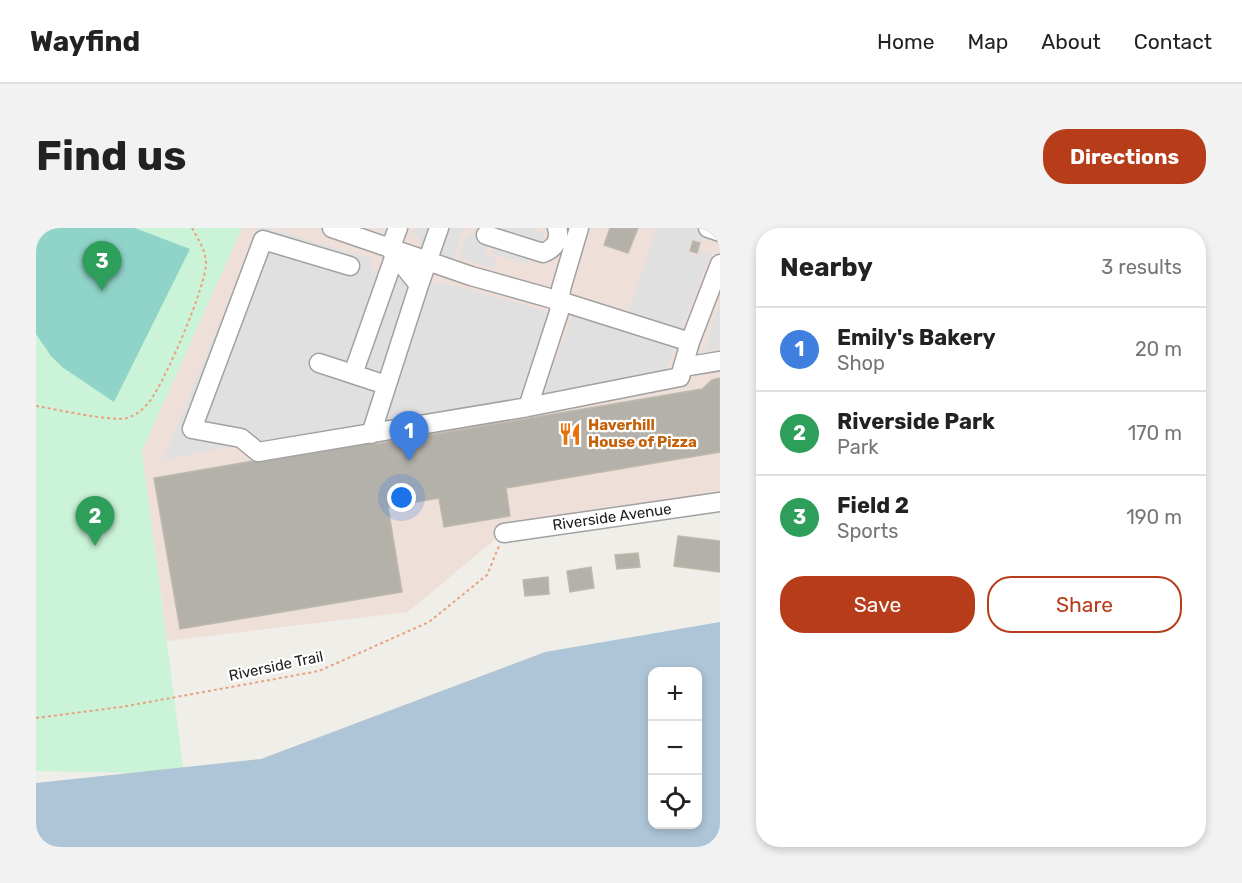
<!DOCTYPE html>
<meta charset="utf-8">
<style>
:root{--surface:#fff;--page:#f2f2f2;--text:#222;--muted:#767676;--line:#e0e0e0;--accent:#b73c19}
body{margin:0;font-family:Rubik,sans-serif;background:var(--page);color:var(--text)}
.controls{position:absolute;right:18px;bottom:18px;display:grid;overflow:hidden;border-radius:12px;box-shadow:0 3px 9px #0003}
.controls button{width:54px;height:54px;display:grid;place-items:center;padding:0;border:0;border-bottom:2px solid var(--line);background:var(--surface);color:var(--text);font:30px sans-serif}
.you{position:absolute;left:366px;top:270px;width:21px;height:21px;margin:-15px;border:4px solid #fff;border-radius:50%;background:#1a73e8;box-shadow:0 0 0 9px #1a73e833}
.badge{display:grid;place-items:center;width:39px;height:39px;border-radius:50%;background:var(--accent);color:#fff;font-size:20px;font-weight:700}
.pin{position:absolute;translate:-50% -50px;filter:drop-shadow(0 2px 3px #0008)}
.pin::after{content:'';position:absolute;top:32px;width:21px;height:18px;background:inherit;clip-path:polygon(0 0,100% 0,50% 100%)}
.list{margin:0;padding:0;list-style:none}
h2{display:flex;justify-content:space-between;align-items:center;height:78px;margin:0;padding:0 24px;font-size:26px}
h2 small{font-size:20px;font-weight:400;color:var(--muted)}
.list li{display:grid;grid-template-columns:39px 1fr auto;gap:18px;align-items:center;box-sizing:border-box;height:84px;padding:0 24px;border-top:2px solid var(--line)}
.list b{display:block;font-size:22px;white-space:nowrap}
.list p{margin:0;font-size:20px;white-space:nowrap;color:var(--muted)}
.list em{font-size:20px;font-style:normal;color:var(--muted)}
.actions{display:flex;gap:12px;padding:18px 24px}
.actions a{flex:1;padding:14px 0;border:2px solid var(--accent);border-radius:24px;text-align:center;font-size:21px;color:var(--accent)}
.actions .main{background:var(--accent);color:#fff}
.icon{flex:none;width:33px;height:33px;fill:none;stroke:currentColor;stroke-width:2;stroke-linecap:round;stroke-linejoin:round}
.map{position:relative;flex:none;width:684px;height:619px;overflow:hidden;border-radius:24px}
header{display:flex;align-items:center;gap:36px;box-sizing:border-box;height:84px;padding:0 30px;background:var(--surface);border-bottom:2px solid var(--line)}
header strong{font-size:28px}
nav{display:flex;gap:33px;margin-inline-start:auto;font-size:21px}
.intro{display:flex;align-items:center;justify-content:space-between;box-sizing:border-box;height:144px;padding:0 36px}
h1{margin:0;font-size:42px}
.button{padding:15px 27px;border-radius:24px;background:var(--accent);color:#fff;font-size:21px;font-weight:700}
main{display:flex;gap:36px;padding:0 36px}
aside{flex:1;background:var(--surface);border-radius:24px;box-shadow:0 3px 9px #0003}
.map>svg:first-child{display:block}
</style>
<header>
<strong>Wayfind</strong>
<nav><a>Home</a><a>Map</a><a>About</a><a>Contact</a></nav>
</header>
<div class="intro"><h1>Find us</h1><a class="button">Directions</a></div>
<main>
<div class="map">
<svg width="684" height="619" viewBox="0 0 684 619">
<rect width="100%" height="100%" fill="#efeee8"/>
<!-- commercial -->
<path fill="#eedfd9" d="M206,0H684V267L482,292L372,384L131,413L106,223Z"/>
<!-- park -->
<path fill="#cbf3d7" d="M0,0H206L106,223L148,546L0,543Z"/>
<!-- pitch -->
<path fill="#90d4c9" d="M0,0H99L154,21L78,174L26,139L15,128L0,106Z"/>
<!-- parking -->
<path fill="#e0e0e0" d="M223,0H231L337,31L334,41L344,44L432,61L515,85L485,174L204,216L127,232Z
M379,0H428L416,35L381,23L385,10L376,6Z
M464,0H494L509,5L506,16L494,26L491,36L456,25Z
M616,0H673L667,15L657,11L652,24L661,29L664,22L675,25L628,146L508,166L536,88L554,74L592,86L620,2Z
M432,5L454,13L449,27L460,31L457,41L423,29Z
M684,76V121L680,120L678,126L668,122Z"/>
<!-- water -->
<path fill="#aec5d7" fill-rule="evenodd" d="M684,394V619H0V555L225,531L509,424ZM616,443H662V596H616Z"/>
<!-- building -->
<path fill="#b4b1ab" stroke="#bfb9ac" stroke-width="1.5" d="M574,0H602L592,25L568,17Z
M657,13L664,15L661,25L654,23Z
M684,150V224L470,260L474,288L408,299L403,270L352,279L366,364L144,401L118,250L340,212V216L666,161L676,152Z
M642,308L684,313V344L638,338Z
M602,325L604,339L581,341L579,327Z
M555,339L558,360L534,364L531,343Z
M512,349L513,366L489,368L487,352Z"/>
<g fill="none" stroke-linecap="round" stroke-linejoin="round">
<!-- minor casing -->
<g stroke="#a1a1a1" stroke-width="21">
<path id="minor" d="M296,0L435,48L524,73L654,114
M672,0L684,4
M450,7L507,25C518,21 525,12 521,0
M354,21L383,57
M354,21L362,0
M314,38L227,12L156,201L205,210L222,224L492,179L644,149L654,114L684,36
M283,135L350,157
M647,139L684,133
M317,146L359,27
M492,179L523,84L525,61L543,0
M335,206L383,57L403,0
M468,305L684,274"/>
</g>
<!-- path -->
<path stroke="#e9a17f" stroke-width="2" stroke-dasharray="3 3" stroke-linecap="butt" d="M0,178C19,181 76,194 91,190C101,187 110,179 116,170C130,150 171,57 170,34C169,21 162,11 156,0
M0,490L85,479L283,443L393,394L451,347L463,318"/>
<!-- minor -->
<use href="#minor" stroke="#fff" stroke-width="18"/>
</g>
<!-- icons -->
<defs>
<g id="restaurant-bare" transform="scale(1.8)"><path d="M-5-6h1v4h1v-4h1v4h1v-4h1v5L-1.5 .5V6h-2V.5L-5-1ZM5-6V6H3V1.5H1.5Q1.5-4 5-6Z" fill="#e8710a" stroke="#fff" stroke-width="2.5" paint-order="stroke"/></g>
</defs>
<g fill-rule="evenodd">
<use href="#restaurant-bare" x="534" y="206"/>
</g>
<g text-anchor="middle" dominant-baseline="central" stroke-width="4.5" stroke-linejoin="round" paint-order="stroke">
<!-- food labels -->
<g font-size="15" font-weight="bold" fill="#c56008" stroke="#fff" text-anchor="start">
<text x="552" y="197">Haverhill<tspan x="552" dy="17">House of Pizza</tspan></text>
</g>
<!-- street labels -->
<g font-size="15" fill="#202020" stroke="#fff">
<text transform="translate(576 289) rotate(-8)">Riverside Avenue</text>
<text transform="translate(240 438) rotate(-12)">Riverside Trail</text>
</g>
</g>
</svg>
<div class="controls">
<button>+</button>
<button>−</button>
<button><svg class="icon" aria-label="locate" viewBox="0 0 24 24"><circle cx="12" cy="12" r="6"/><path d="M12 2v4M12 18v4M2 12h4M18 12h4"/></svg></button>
</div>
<div class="you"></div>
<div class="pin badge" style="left:373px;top:233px;background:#3f7fe0">1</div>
<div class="pin badge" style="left:59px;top:318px;background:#2e9e5b">2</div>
<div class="pin badge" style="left:66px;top:63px;background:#2e9e5b">3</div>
</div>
<aside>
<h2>Nearby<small>3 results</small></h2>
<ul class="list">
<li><span class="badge" style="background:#3f7fe0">1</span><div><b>Emily's Bakery</b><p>Shop</p></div><em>20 m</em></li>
<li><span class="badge" style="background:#2e9e5b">2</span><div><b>Riverside Park</b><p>Park</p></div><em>170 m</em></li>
<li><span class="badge" style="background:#2e9e5b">3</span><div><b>Field 2</b><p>Sports</p></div><em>190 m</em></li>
</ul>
<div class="actions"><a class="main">Save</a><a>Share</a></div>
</aside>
</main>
